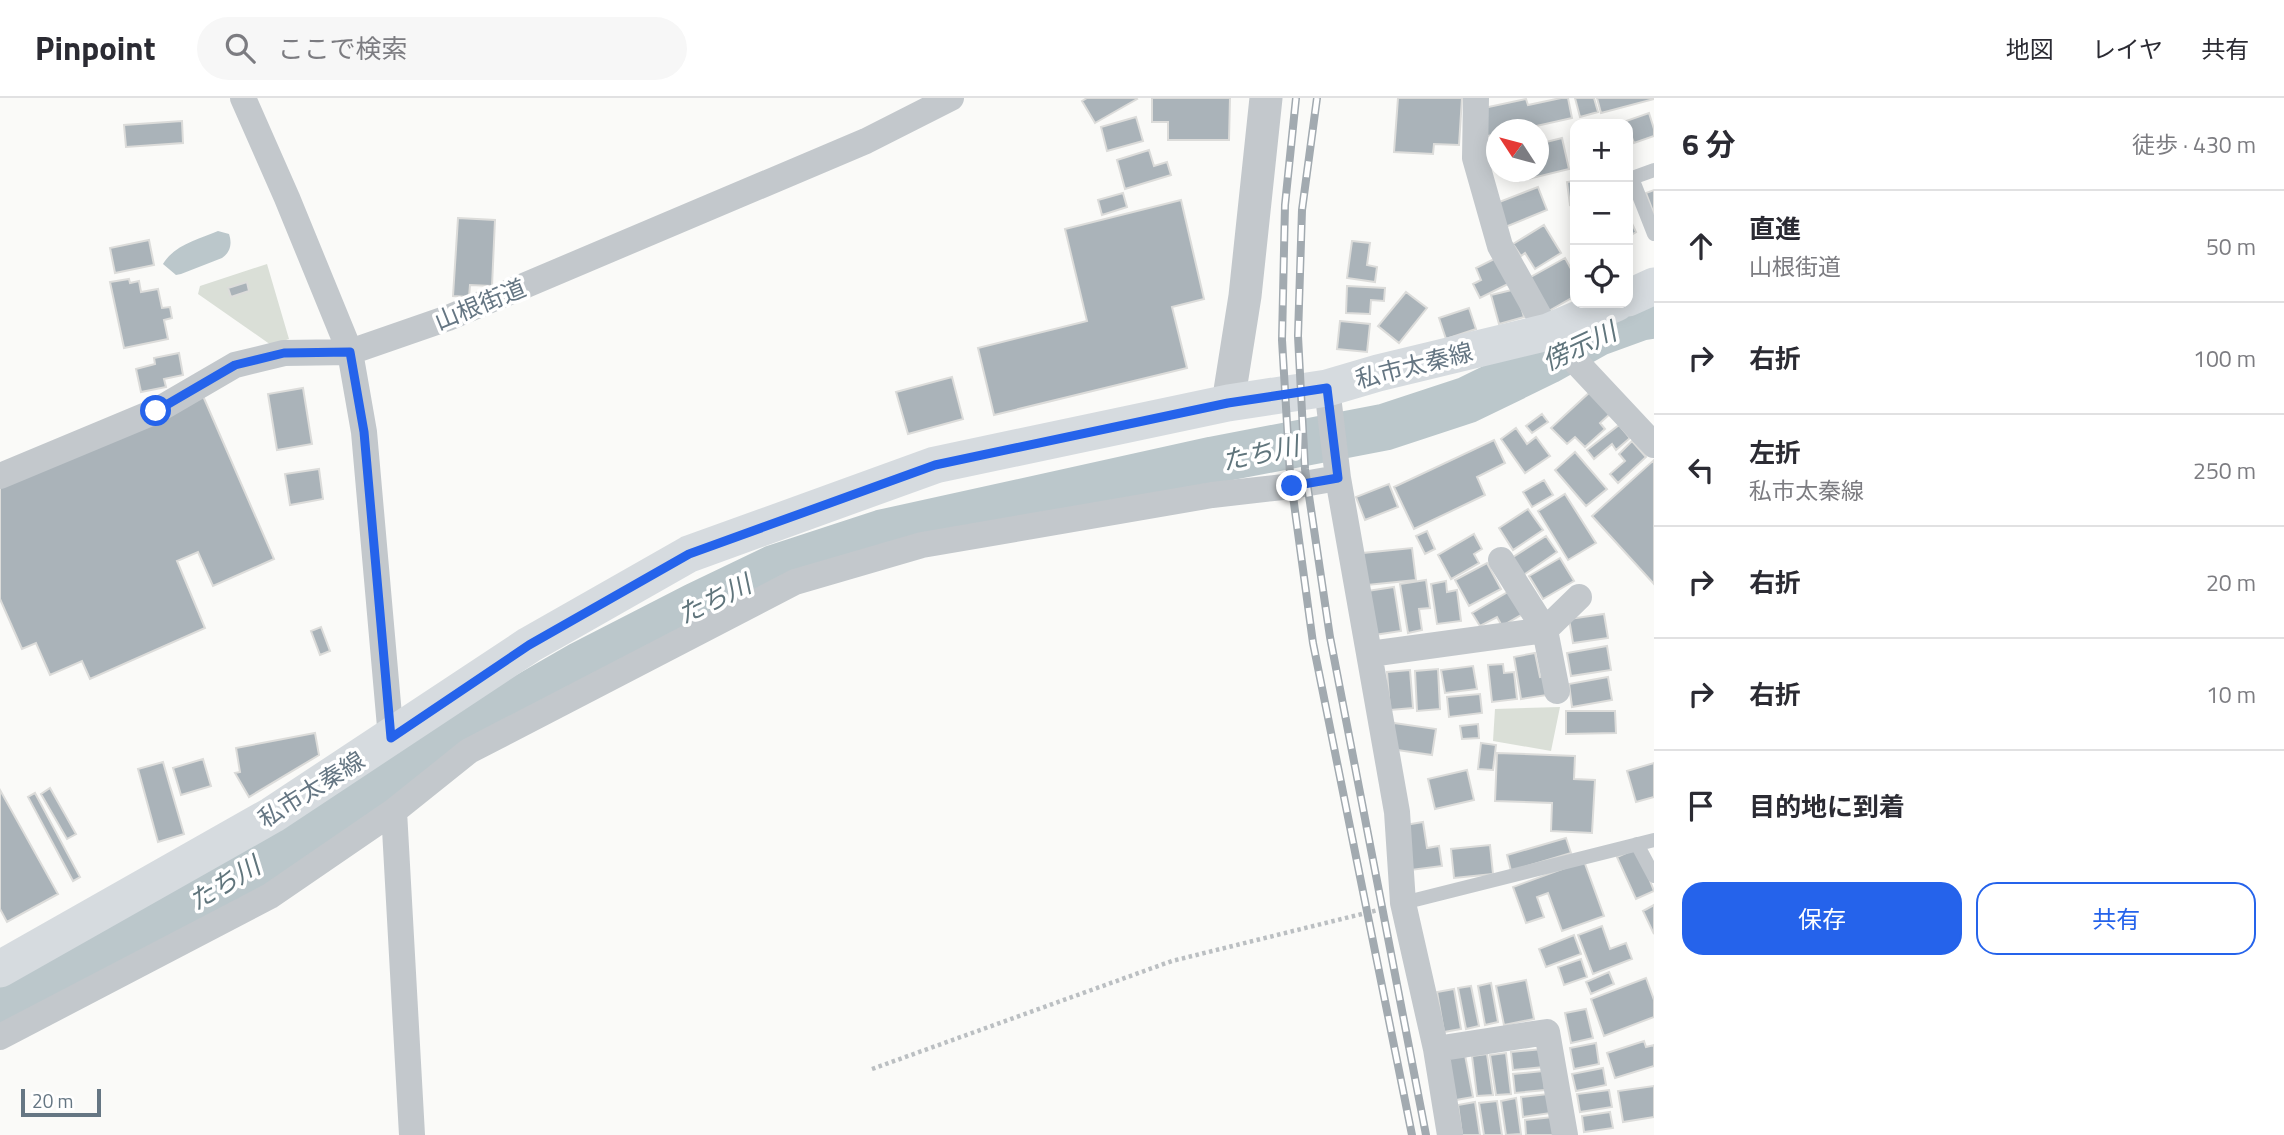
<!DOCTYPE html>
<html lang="ja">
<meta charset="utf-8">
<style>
:root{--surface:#fff;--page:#f7f7f7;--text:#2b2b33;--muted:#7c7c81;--line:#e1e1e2;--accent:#2563eb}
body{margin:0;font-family:"Titillium Web","Noto Sans JP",sans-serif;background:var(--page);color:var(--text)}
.controls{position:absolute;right:21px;top:21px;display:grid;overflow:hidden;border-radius:14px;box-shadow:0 4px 18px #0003}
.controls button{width:63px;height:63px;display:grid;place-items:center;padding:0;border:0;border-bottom:2px solid var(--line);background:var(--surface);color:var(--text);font:35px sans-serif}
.compass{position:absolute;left:1486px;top:21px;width:63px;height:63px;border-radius:50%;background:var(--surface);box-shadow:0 4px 18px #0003;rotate:306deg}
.scale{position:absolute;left:21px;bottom:18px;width:80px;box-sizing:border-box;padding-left:7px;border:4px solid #657683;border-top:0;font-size:19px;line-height:24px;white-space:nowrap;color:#657683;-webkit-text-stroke:5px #fff;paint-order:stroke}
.stop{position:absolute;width:21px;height:21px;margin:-16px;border:5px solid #2563eb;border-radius:50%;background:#fff}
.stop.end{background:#2563eb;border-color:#fff;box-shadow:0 2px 7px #0008}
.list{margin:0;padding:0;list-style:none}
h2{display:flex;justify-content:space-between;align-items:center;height:91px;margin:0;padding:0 28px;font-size:30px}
h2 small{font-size:23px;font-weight:400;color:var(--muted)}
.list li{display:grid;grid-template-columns:46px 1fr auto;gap:21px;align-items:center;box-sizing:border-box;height:112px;padding:0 28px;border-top:2px solid var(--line)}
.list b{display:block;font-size:26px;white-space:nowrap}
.list p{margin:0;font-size:23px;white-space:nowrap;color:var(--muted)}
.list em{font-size:23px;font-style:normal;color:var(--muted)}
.actions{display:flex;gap:14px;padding:21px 28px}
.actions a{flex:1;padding:16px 0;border:2px solid var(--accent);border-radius:21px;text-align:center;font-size:24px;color:var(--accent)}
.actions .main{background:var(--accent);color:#fff}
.icon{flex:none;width:38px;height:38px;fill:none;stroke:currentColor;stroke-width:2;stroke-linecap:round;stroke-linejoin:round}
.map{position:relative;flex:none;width:1654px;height:1037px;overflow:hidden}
header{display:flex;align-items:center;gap:42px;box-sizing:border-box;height:98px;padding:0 35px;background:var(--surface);border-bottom:2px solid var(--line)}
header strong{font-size:33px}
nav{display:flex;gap:38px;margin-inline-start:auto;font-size:24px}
.search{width:490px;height:63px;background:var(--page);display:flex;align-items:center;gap:18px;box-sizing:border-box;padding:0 24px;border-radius:38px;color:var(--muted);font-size:26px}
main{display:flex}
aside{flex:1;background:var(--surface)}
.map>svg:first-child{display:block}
</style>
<header>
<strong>Pinpoint</strong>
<div class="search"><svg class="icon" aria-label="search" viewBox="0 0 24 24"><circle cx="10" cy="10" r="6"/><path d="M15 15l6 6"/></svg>ここで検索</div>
<nav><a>地図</a><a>レイヤ</a><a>共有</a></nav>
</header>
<main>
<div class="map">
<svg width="1654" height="1037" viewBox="0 0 1654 1037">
<rect width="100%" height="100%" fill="#fafaf8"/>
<!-- green -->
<path fill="#dadfd7" d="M267,166L289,241L271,247L198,196L200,188Z
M1560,609L1551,653L1493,643L1495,611Z"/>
<!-- water -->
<path fill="#bbc7cb" d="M218,133L229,136C232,145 231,154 222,160L181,176L176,177L163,166C174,147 199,141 218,133Z"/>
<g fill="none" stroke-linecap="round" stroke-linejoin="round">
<!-- river -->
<path stroke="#bbc7cb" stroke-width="47" d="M0,910L44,889L192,805L344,713L419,660L581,567L696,508L775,470L882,435L1213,362L1385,329L1467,302L1547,263L1597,235L1641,219L1654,217"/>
</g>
<!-- building -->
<path fill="#aab3b9" stroke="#dcdcda" stroke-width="2" d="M1087,0H1136L1137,1L1095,25L1082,3Z
M1152,0H1230L1229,42H1168V24H1152Z
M1398,0H1462L1459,47L1434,46L1433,56L1394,54Z
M1561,0H1568L1572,20L1518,32H1496V36L1484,39L1479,11L1526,1L1528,7Z
M1575,0H1594L1598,14L1580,19Z
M1597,0H1654V1L1601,15Z
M1649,15L1654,31V38L1634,45L1626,23Z
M1136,19L1143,43L1107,53L1101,29Z
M182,23L183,45L126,49L124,27Z
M1562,40L1569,71L1520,83L1518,74H1538V46Z
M1496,43V61L1492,62L1488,45Z
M1149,52L1154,68L1167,64L1171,77L1125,91L1117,62Z
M1575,83V106L1570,107L1567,84Z
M1538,89L1547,112L1503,130L1494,106Z
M1654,92V116L1646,95Z
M1123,95L1127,109L1102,117L1098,102Z
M1181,102L1204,201L1172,209L1187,270L994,317L978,250L1087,223L1065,131Z
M1628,117L1636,134L1628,139Z
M458,120L495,122L492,188L470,187L469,199L453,198Z
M1544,127L1561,155L1535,171L1525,155L1521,158L1513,146Z
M149,142L154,167L115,175L110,150Z
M1352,143L1370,145L1367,167L1377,169L1375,184L1347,180Z
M1498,159L1510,185L1480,200L1473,186L1481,182L1476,170Z
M1565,160L1575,178V198L1547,214L1529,180Z
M129,181L130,185L139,183L141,194L158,191L162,210L170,209L172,220L164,222L168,241L124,250L110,184Z
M247,184L249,193L231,199L228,190Z
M1347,188L1385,190L1384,203L1371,202L1370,216L1346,215Z
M1516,191L1524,219L1499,226L1491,197Z
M1406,194L1427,210L1399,245L1378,228Z
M1469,210L1476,231L1446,241L1439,220Z
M1340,223L1370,226L1367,254L1337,251Z
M179,255L183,277L164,281L166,289L141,294L136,271L155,266L154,260Z
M952,279L963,321L908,336L896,294Z
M303,290L312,346L277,352L268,296Z
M1591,293L1611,315L1600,325L1605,331L1585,349L1575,339L1567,346L1551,330Z
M203,298L274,461L213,488L198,454L177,463L205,530L90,581L82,563L50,577L36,545L22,551L0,501V387Z
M1542,316L1548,324L1532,335L1526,328Z
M1619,327L1630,340L1616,352L1612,346L1594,361L1587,352Z
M1516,330L1527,346L1536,339L1550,358L1525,375L1501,341Z
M1494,342L1505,365L1477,379L1485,397L1414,431L1394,389Z
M1632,343L1646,359L1618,385L1610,376L1625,363L1619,356Z
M1575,354L1607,391L1586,408L1555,372Z
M1654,362V486L1592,418Z
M319,371L323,401L290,407L285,376Z
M1544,382L1553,397L1532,409L1523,394Z
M1389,386L1398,409L1365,422L1356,399Z
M1565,396L1596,445L1568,462L1538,413Z
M1528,411L1543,432L1513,452L1499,430Z
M1427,433L1435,451L1425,456L1416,438Z
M1474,436L1482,451L1474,456L1479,465L1451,481L1438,457Z
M1546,438L1557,454L1522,478L1510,461Z
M1412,450L1416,482L1367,487L1363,455Z
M1560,460L1574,483L1543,501L1529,478Z
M1487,465L1501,491L1469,508L1455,482Z
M1426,482L1430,510L1419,511L1422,532L1408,535L1400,486Z
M1446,483L1447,494L1457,492L1461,523L1437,526L1431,486Z
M1394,489L1401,533L1374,537L1367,493Z
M1513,491L1526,514L1502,528L1497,519L1480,528L1472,515Z
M1604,516L1608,540L1573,545L1569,521Z
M321,529L330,553L320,557L311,533Z
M1607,548L1611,572L1571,578L1567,555Z
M1535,555L1540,579L1544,578L1547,597L1521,601L1514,559Z
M1503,566L1504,575L1514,574L1517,601L1492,604L1488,567Z
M1473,568L1477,591L1445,595L1441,572Z
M1438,571L1440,611L1417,613L1415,573Z
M1410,572L1413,610L1390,612L1387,574Z
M1608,579L1612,602L1572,609L1569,586Z
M1480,596L1482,615L1449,619L1447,599Z
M1566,613H1615L1616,635L1566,636Z
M1394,625L1436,631L1432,657L1390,651Z
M1478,626L1479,640L1462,641L1460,628Z
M315,635L319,657L249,699L235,675L240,674L236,650Z
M1481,645L1496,647L1493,672L1478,671Z
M1497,655L1575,658L1574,681L1595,682L1592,735L1551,733L1552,705L1495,703Z
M203,661L211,688L181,697L173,670Z
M163,664L184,736L158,744L138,671Z
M1654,665V699L1636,704L1627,673Z
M1467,672L1474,702L1435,711L1428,681Z
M50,690L76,736L67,741L41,696Z
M0,692L58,796L7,824L0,811Z
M35,695L80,779L73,783L28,699Z
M1423,724L1427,750L1439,748L1442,768L1411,772L1405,727Z
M1566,740L1571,755L1511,773L1507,757Z
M1490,747L1493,776L1454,780L1451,751Z
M1637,750L1654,793L1636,801L1617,759Z
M1584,763L1604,818L1562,833L1548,795L1537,799L1544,819L1526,825L1513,789Z
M1654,807V836L1643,813Z
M1602,828L1610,851L1626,845L1632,861L1593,876L1578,837Z
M1574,837L1581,856L1546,869L1539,851Z
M1581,861L1587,879L1564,887L1558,869Z
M1609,874L1614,886L1591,896L1586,884Z
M1646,880L1654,902V919L1604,938L1591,901Z
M1526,882L1534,921L1504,927L1496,888Z
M1491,885L1498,924L1485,927L1478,888Z
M1471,888L1479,928L1466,931L1458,890Z
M1454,891L1461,931L1444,934L1437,894Z
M1586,911L1593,940L1571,945L1565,915Z
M1644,943L1646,949L1654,947V968L1615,980L1607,955Z
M1596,945L1599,966L1574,971L1570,950Z
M1543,951L1544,969L1513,972L1511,954Z
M1506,955L1511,996L1496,997L1490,957Z
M1487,956L1493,997L1477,998L1472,958Z
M1465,957L1473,999L1456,1002L1448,960Z
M1603,970L1606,987L1576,993L1572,976Z
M1543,973L1545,992L1515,995L1513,976Z
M1654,988V1019L1623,1024L1618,993Z
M1609,992L1612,1009L1580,1014L1577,996Z
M1548,996L1551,1015L1523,1019L1521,999Z
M1516,1000L1521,1036L1506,1037L1501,1003Z
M1497,1003L1502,1037H1484L1479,1005Z
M1475,1004L1480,1037H1462L1458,1007Z
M1610,1014L1613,1030L1584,1034L1582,1018Z
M1553,1019L1555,1037H1526L1525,1022Z"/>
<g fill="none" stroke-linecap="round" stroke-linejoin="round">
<!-- path -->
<path stroke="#bbbfc2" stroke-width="4.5" stroke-dasharray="3.5 3.5" stroke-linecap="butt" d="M872,971L1172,863L1378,812"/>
<!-- service -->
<path stroke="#c3c8cc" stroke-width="14" d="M1654,72L1632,80L1654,136
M1637,746L1654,778
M1403,805L1654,742"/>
<!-- minor -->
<path stroke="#c3c8cc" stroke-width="26" d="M243,0L287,100L350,254L364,334L391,640
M1476,0L1475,60L1500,148L1548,234L1654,347
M1327,290L1338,380L1397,714L1403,805L1436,951L1450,1037
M0,378L156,313L235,267L284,255L350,254L448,220L866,43L951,0
M1501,462L1545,532L1557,593
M1370,556L1545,532L1579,499
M394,713L412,1037
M0,939L270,798L394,713L469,653L795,484L922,447L1212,397L1292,388L1338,380
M1436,951L1547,934L1565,1037"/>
<!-- tertiary -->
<path stroke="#c3c8cc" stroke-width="33" d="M1228,305L1245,198L1266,0"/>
<!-- secondary -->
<path stroke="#d6dbdf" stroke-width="37" d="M1628,200L1654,188
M0,871L272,717L529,547L689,456L935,367L1228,305L1327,290L1378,275L1548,234L1616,205"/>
<!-- rail casing -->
<g stroke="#a2aab0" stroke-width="8">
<path id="rail" d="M1296,0L1285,107L1282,242L1290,376L1313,545L1412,1037
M1317,0L1302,112L1298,238L1305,371L1330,539L1426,1037"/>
</g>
<!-- rail -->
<use href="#rail" stroke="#fff" stroke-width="5" stroke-dasharray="16" stroke-linecap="butt"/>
</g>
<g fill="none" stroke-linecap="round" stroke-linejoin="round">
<!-- route -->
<path stroke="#2563eb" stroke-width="9" d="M156,313L235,267L284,255L350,254L364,334L391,640L529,547L689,456L935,367L1228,305L1327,290L1338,380L1292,388"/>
</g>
<g text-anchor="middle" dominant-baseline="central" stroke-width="7" stroke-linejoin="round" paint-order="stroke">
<!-- street labels -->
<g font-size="24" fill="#657683" stroke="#fff">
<text transform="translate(480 206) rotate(-22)">山根街道</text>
<text transform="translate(1414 267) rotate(-14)">私市太秦線</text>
<text transform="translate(311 691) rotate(-32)">私市太秦線</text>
</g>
<!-- water labels -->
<g font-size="26" font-style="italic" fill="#60757c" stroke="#fff">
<text transform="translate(1579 248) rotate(-25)">傍示川</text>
<text transform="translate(1260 355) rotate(-12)">たち川</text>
<text transform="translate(714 501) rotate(-26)">たち川</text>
<text transform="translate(224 785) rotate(-31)">たち川</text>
</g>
</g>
</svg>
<div class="controls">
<button>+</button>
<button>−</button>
<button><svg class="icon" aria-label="locate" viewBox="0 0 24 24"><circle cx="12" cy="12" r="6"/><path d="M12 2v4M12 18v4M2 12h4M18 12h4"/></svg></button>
</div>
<svg class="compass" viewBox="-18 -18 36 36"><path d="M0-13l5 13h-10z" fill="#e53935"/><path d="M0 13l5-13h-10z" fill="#7c7c81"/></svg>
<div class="scale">20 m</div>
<div class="stop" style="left:156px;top:313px"></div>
<div class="stop end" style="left:1292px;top:388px"></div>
</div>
<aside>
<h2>6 分<small>徒歩 · 430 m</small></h2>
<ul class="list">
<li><svg class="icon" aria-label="ahead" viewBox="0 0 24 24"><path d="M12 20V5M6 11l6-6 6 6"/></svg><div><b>直進</b><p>山根街道</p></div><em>50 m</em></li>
<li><svg class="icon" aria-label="right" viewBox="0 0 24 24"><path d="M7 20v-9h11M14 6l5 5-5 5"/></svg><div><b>右折</b></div><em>100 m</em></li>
<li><svg class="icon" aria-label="left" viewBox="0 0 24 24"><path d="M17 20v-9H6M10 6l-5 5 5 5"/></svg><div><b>左折</b><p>私市太秦線</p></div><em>250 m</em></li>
<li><svg class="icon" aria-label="right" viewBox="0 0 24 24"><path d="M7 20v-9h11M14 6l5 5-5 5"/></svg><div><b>右折</b></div><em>20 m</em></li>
<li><svg class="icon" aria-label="right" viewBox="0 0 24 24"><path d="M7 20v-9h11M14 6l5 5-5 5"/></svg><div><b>右折</b></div><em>10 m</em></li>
<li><svg class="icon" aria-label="arrive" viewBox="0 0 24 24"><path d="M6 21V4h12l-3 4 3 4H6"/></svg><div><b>目的地に到着</b></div></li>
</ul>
<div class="actions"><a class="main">保存</a><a>共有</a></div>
</aside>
</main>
